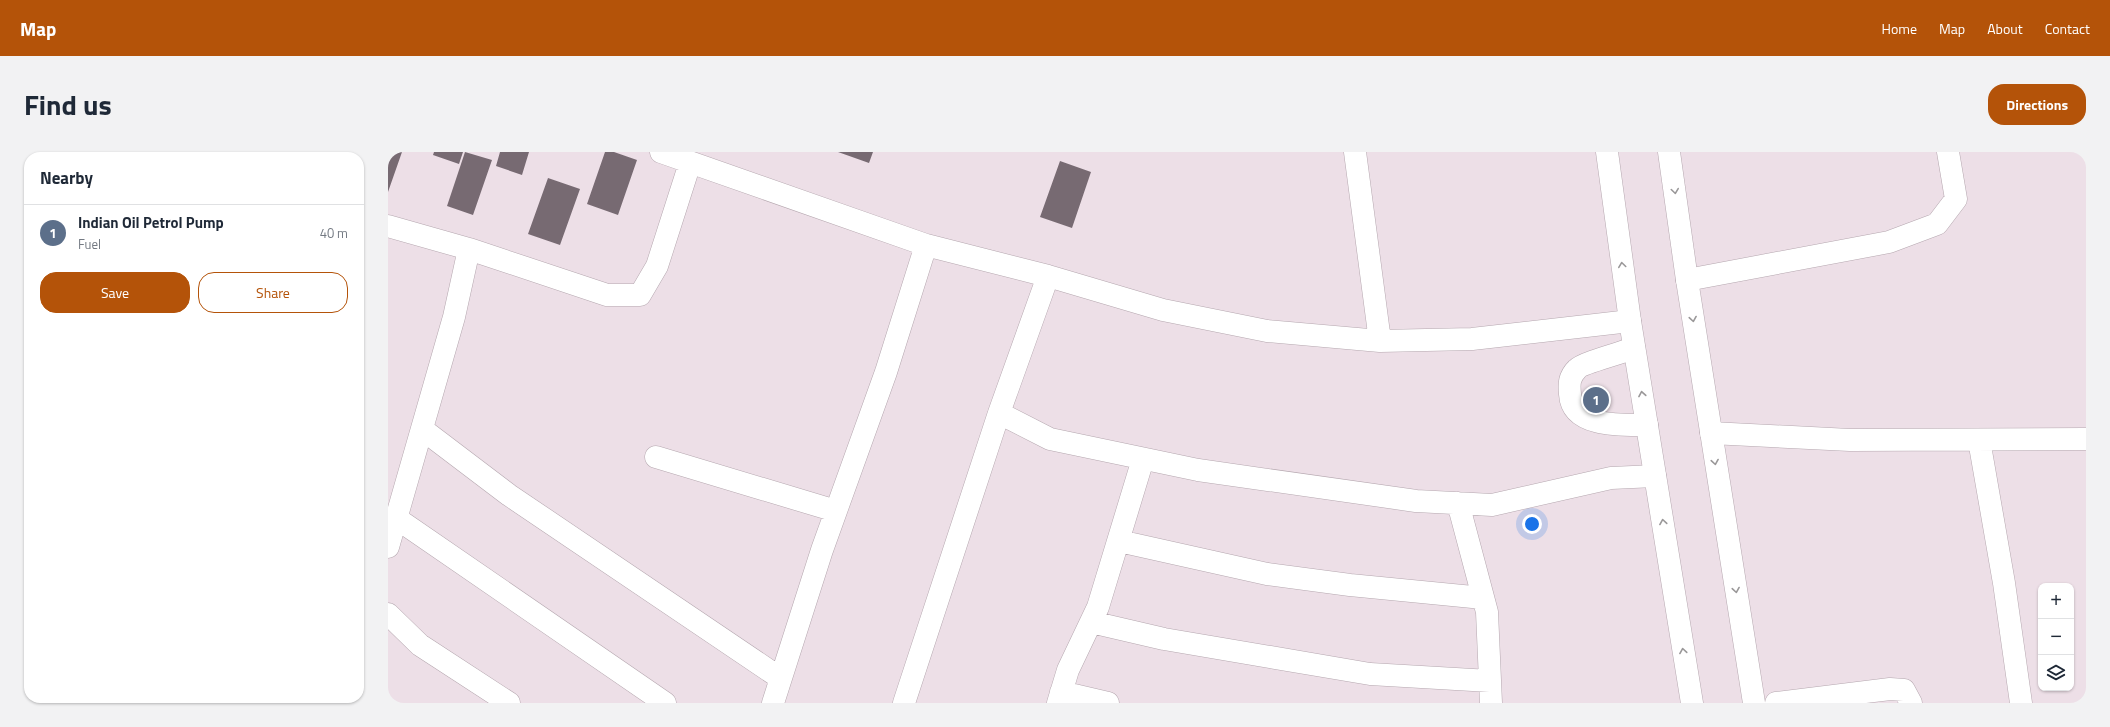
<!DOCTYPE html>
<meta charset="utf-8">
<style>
:root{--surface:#fff;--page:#f2f2f3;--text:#1f2937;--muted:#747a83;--line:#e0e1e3;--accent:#b45309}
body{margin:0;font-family:"Titillium Web",sans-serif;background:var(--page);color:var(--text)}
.controls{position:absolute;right:12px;bottom:12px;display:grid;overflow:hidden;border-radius:8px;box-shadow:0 1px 3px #0004}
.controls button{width:36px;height:36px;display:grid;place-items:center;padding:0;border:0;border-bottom:1px solid var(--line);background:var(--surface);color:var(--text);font:20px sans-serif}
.you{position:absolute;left:1144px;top:372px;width:14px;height:14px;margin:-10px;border:3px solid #fff;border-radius:50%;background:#1a73e8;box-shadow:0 0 0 6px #1a73e833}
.badge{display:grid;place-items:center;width:26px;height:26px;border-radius:50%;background:var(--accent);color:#fff;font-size:13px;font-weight:700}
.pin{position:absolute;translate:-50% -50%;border:2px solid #fff;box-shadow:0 1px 4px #0006}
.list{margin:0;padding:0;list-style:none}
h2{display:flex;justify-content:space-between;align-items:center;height:52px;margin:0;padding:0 16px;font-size:17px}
h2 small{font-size:13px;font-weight:400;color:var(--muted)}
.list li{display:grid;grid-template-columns:26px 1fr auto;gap:12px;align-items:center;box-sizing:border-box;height:56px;padding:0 16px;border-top:1px solid var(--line)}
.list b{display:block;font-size:15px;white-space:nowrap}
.list p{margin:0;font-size:13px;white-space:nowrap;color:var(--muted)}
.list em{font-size:13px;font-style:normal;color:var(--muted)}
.actions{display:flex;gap:8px;padding:12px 16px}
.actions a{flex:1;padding:9px 0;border:1px solid var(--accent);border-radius:16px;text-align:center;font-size:14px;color:var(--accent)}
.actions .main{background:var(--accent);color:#fff}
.icon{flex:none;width:22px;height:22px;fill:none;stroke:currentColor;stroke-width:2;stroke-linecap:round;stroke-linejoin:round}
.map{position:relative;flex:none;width:1698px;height:551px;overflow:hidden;border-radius:16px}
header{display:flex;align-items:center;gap:24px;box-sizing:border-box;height:56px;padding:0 20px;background:var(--accent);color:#fff}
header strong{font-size:19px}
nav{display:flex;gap:22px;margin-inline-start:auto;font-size:14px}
.intro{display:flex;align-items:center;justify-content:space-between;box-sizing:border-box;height:96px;padding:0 24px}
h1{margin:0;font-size:28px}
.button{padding:10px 18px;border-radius:16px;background:var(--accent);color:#fff;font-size:14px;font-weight:700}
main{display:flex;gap:24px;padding:0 24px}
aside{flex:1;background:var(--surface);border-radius:16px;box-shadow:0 1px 3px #0004}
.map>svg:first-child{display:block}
</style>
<header>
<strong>Map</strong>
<nav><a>Home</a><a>Map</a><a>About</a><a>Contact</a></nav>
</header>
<div class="intro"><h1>Find us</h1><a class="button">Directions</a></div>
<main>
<aside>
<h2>Nearby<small></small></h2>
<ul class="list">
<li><span class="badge" style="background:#5c6f8a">1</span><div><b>Indian Oil Petrol Pump</b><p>Fuel</p></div><em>40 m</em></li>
</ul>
<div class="actions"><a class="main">Save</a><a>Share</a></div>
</aside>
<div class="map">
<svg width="1698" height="551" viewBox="0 0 1698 551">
<rect width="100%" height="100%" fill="#eddfe7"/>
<!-- building -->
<path fill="#776a72" d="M0,0H14L0,40Z
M46,0H75L71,12L45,3Z
M77,0L104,8L85,63L59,54Z
M112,0H141L134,23L108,14Z
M217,0H226L249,8L230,63L199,52Z
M450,0H485L481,11Z
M672,9L703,20L684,76L652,65Z
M160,26L192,37L172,93L140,82Z"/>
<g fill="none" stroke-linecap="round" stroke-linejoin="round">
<!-- minor casing -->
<g stroke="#b5a7af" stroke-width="23">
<path id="minor" d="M273,0L538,93L660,124L775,158L879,179L992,189L1084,187L1242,169
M967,0L992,189
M0,74L81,97L219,143H252L269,114L302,11
M1299,128L1501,90L1549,72L1568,47L1560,0
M1246,196C1236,200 1194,211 1189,217C1181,225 1181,232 1182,242C1184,276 1235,273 1259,273
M611,261L662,287L810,318L1028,349L1104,353L1223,326L1267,324
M34,277L121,343L392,526
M1323,281L1462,288L1698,287
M1591,288L1616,431L1633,551
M268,305L448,359
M1070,351L1099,460L1103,551
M8,366L277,551
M731,389L879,422L962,433L1095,446
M0,395L66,165L81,97
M0,462L32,493L121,551
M703,470L776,487L982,522L1102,529
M673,540L720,551
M385,551L434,398L498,220L538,93
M516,551L611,261L660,124
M670,551L680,518L710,455L755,307
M1388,551L1502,537L1516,538L1523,551"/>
</g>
<!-- major casing -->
<g stroke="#b5a7af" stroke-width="23">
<path id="major" d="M1219,0L1242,169L1304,551
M1281,0L1299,128L1366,551"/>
</g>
<!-- minor -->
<use href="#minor" stroke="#fff" stroke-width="22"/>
<!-- major -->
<use href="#major" stroke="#fff" stroke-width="22"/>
</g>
<!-- one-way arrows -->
<defs><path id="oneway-chevron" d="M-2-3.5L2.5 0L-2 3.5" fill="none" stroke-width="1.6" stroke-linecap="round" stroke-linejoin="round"/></defs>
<g stroke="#9a9899">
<use href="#oneway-chevron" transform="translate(1287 39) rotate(82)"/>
<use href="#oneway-chevron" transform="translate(1234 113) rotate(-98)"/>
<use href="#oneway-chevron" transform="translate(1305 167) rotate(81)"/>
<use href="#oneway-chevron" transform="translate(1254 242) rotate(-100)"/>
<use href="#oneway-chevron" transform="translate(1327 310) rotate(81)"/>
<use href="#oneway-chevron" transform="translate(1275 370) rotate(-99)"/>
<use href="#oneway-chevron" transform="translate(1348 438) rotate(81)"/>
<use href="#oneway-chevron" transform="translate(1295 499) rotate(-99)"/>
</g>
</svg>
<div class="controls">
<button>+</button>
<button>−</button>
<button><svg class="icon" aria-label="layers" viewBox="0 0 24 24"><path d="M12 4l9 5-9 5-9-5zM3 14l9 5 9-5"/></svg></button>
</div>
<div class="you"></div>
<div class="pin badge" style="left:1208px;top:248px;background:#5c6f8a">1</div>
</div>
</main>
